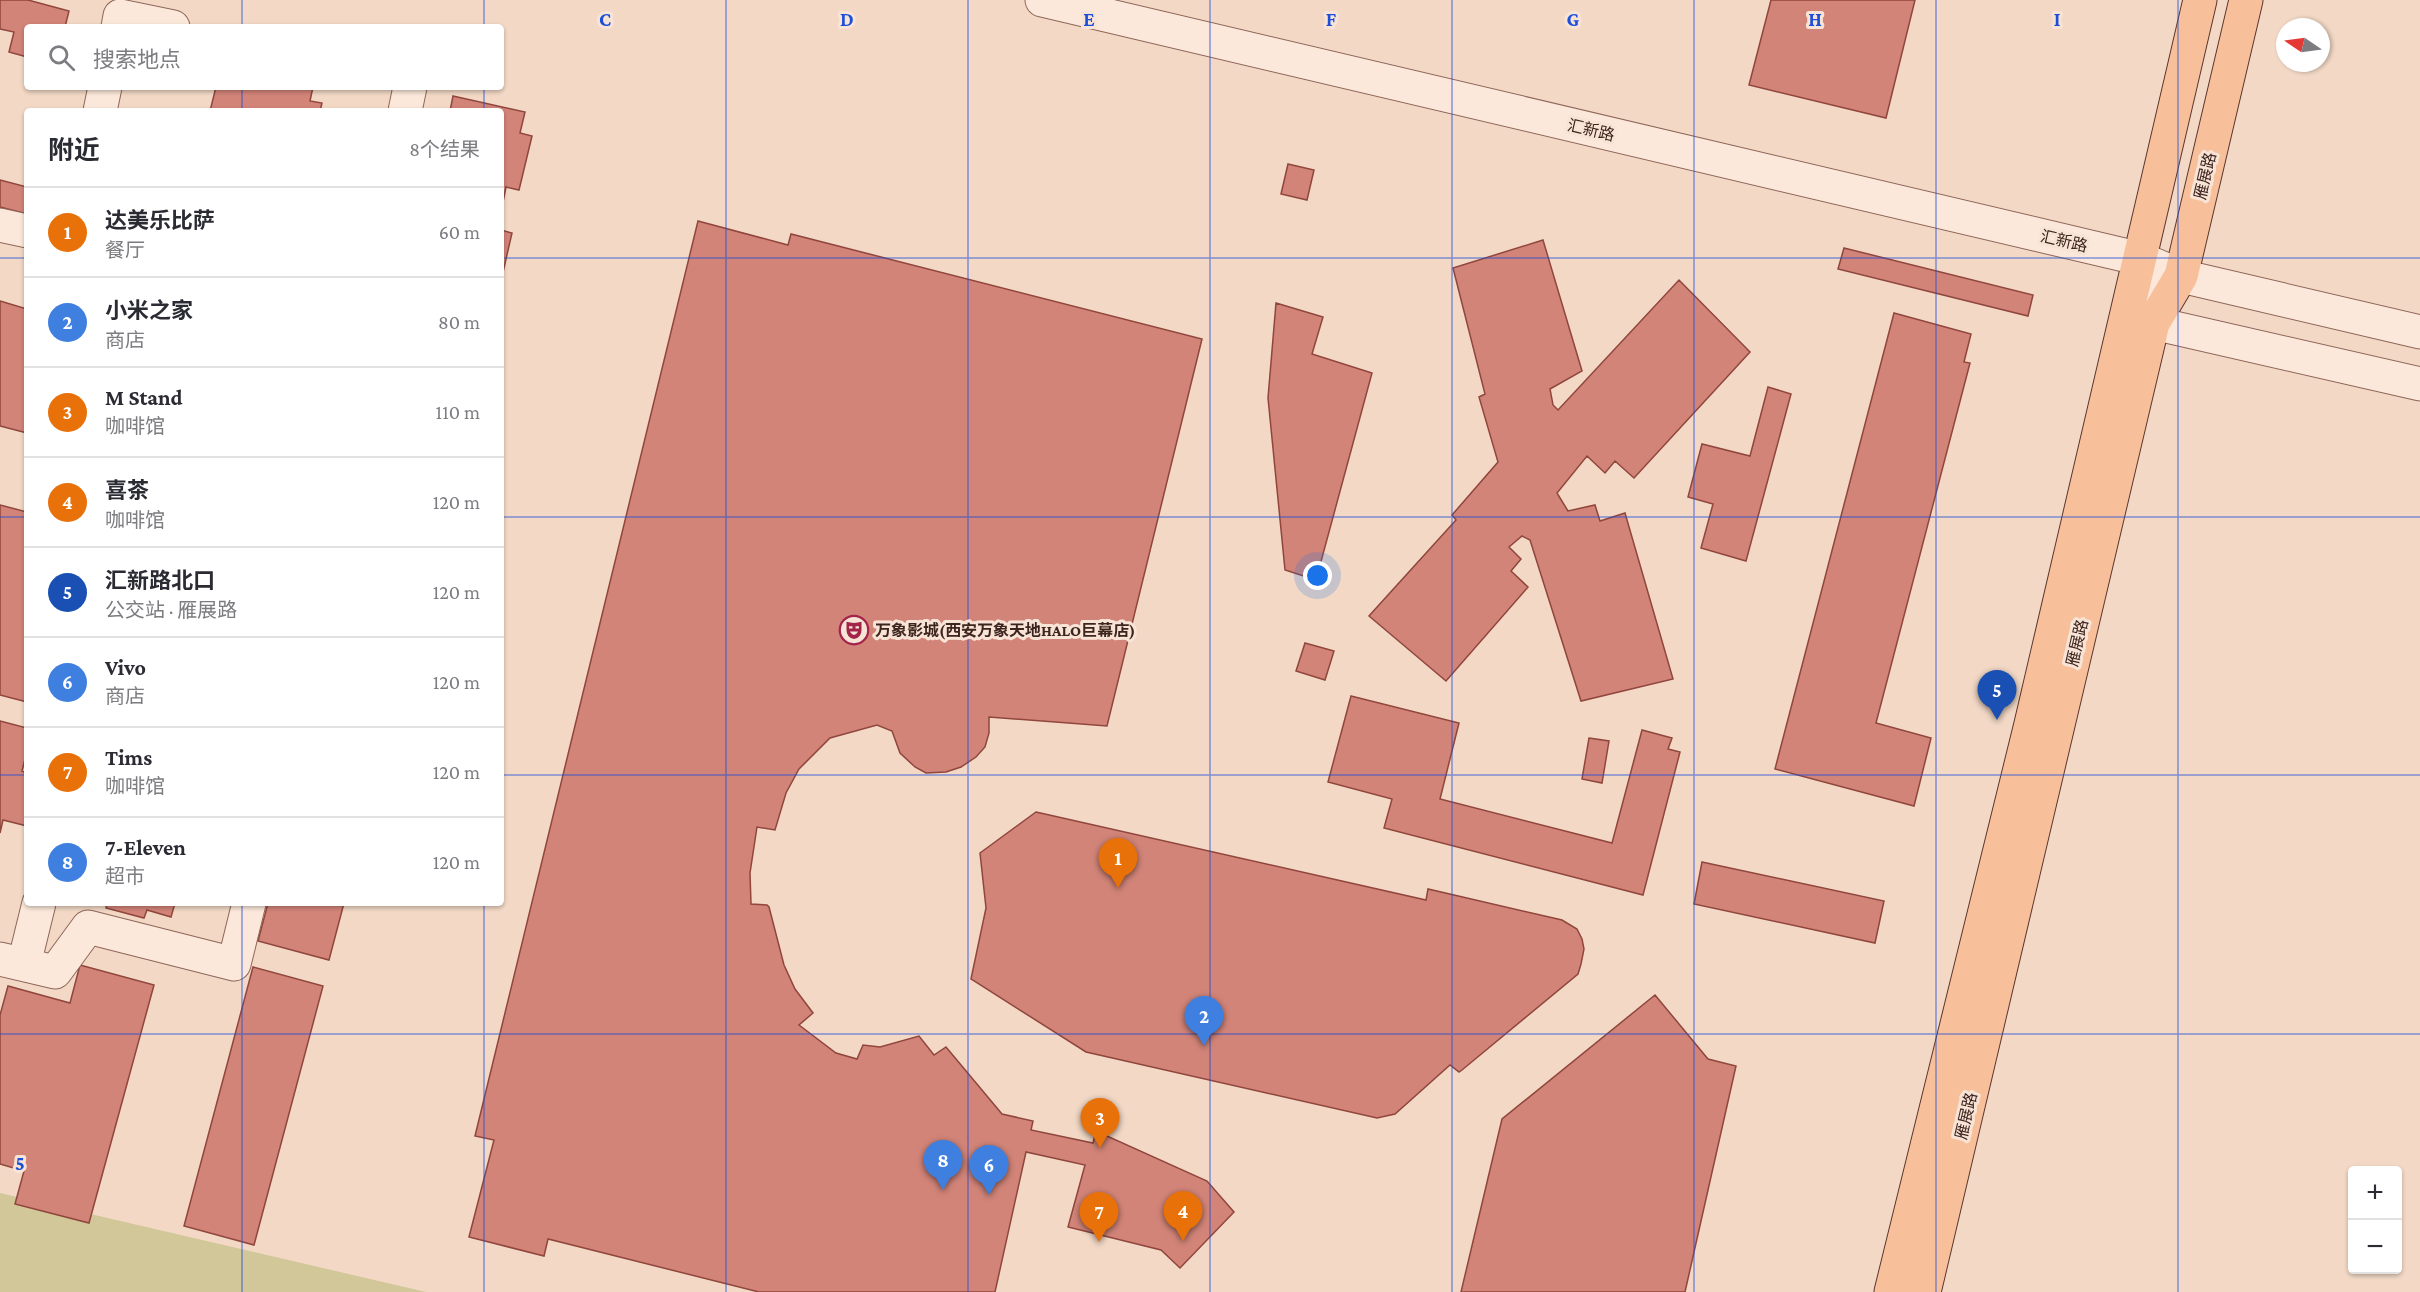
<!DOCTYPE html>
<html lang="zh">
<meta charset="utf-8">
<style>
:root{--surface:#fff;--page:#f7f7f7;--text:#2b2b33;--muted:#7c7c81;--line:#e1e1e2;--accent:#a2244a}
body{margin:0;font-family:"Crimson Pro","Noto Sans SC",serif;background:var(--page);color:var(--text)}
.controls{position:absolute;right:18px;bottom:18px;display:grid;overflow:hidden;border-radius:6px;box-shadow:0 2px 4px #0004}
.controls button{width:54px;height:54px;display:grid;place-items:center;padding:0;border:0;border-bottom:2px solid var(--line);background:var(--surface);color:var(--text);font:30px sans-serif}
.compass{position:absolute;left:2276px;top:18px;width:54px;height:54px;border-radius:50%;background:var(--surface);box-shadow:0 2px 4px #0004;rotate:283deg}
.you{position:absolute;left:1318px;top:576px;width:21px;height:21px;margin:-15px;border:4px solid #fff;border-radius:50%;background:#1a73e8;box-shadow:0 0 0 9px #1a73e833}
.badge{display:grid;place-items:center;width:39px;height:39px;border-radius:50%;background:var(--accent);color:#fff;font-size:20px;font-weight:700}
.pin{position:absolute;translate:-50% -50px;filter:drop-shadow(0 2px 3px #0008)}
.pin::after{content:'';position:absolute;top:32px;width:21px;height:18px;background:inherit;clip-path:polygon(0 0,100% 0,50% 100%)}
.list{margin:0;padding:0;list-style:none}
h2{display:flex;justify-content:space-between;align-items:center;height:78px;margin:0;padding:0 24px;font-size:26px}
h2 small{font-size:20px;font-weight:400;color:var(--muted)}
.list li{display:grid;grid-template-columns:39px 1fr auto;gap:18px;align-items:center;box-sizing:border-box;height:90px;padding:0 24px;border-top:2px solid var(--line)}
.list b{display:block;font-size:22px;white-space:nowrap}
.list p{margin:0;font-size:20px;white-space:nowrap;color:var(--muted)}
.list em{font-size:20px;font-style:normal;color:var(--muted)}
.icon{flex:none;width:33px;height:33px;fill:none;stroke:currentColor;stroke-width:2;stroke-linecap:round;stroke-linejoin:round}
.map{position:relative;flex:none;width:2420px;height:1292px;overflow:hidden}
.search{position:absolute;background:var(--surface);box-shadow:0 2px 4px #0004;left:24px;top:24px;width:480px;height:66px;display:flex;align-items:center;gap:15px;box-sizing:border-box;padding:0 21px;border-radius:6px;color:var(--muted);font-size:22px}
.panel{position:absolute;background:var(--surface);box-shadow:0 2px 4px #0004;left:24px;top:108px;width:480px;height:798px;border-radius:6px}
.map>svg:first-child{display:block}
</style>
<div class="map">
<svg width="2420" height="1292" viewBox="0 0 2420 1292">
<rect width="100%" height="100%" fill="#f2d8c5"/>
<!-- green -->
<path fill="#d1c798" d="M0,1193L426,1292H0Z"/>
<!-- building -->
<path fill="#d28478" stroke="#90463d" stroke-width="1.5" d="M0,0H28L69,11L65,27H27V57L9,52L14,32L0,29Z
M1771,0H1915L1886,118L1749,85Z
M216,87H313L310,101L322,103L320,111H210Z
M453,96L525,112L520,133L532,136L519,190L506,187L501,212V111H450Z
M1288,164L1314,170L1307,200L1281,194Z
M0,180L27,187V214L0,207Z
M698,221L788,245L791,234L1202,339L1107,726L989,717V733L985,747L976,757L961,767L946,772L926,773L915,767L900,753L892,731L877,725L830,738L799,769L786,793L775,830L757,827L750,873L751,904L767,905L769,907L784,965L795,989L813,1013L799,1025L836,1053L857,1059L863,1045L880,1047L919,1036L934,1055L946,1047L1002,1114L1033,1121L1031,1130L1093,1143L1096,1131L1207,1181L1234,1212L1180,1268L1161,1250L1068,1227L1085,1165L1026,1152L995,1292H759L548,1239L544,1256L469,1237L494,1140L475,1136Z
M501,230L512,233L501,281Z
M1543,240L1582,371L1550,389L1553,405L1558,410L1679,280L1750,352L1634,478L1615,461L1605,473L1587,456L1557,493L1568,511L1595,505L1600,521L1625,513L1673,679L1581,701L1530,540L1522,536L1509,547L1521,559L1511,571L1528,587L1446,681L1369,616L1456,520L1452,515L1498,462L1479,397L1485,394L1453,268Z
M1844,248L2033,295L2028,316L1838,269Z
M0,301L27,309V433L0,426Z
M1276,303L1323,317L1312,354L1372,373L1316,580L1285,570L1268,398Z
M1894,313L1971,334L1964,362L1970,363L1876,723L1931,738L1914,806L1775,769Z
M1768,387L1791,394L1746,561L1701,548L1713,504L1688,497L1702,444L1750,456Z
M0,505L27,512V702L0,695Z
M1305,643L1334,651L1325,680L1296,671Z
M1351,696L1459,723L1440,799L1612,843L1642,730L1672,738L1668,749L1680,752L1643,895L1384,828L1392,799L1328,782Z
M0,721L27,728V752L22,771L27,773V826L3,820L0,833Z
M1589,738L1609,741L1602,783L1582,779Z
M1036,812L1426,900L1428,889L1562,920L1577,929L1582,939L1584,949L1581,964L1578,974L1462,1070L1459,1072L1450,1065L1395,1114L1377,1118L1086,1052L971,979L986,908L980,853Z
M1702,862L1884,901L1875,943L1694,904Z
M107,903H175L171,917L147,910L144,918L106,908Z
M268,903H344L329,960L258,941Z
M80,965L154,985L89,1223L15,1204L24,1171L0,1164V1015L8,986L70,1003Z
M253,967L323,986L254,1245L184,1226Z
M1655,995L1708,1059L1736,1066L1685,1292H1461L1502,1119Z"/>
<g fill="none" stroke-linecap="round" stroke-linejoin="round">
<!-- minor casing -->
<g stroke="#8f6659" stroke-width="35">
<path id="minor" d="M1042,0L2141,259L2181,276L2420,332
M118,27L120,16L173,27
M100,111L105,87
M405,111L410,87
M0,225L27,231
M2141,259L2153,323L2420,384
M0,959L55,972L88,927L234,964L249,903
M24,964L39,903"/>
</g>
<!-- major casing -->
<g stroke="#5c362e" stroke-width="35">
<path id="major" d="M1891,1292L2031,724L2200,0
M1924,1292L2153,323L2181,276L2246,0"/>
</g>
<!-- minor -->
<use href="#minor" stroke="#fbe8da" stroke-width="33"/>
<!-- major -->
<use href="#major" stroke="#f7c09b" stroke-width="33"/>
</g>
<!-- grid -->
<path fill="none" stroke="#1d4ed8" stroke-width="1.5" stroke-opacity="0.55" d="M242,0V27M484,0V27M726,0V1292M968,0V1292M1210,0V1292M1452,0V1292M1694,0V1292M1936,0V1292M2178,0V1292M242,87V111M484,87V111M0,258H27M501,258H2420M0,517H27M501,517H2420M0,775H27M501,775H2420M242,903V1292M484,903V1292M0,1034H2420"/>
<!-- icons -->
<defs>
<g id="theatre-ring" transform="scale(1.5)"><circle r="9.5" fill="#f8e4d6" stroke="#a2244a" stroke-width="1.5"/><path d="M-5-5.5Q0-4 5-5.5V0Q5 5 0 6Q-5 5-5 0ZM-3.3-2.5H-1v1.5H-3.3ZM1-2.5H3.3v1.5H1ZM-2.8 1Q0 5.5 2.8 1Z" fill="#a2244a"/></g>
</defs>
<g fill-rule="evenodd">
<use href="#theatre-ring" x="854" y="630"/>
</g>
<g text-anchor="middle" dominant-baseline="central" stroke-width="6" stroke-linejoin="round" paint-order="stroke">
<!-- street labels -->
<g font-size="16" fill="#3e241e" stroke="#f8e4d6">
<text transform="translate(1591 130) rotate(13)">汇新路</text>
<text transform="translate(2205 176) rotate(-77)">雁展路</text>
<text transform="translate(2064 241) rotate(13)">汇新路</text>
<text transform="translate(2077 643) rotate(-77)">雁展路</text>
<text transform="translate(1966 1116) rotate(-77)">雁展路</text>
</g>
<!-- poi labels -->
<g font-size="16" font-weight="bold" fill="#3e241e" stroke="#f8e4d6" text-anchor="start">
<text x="875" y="630">万象影城(西安万象天地HALO巨幕店)</text>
</g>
</g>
<g font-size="20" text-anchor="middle" font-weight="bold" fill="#1d4ed8" stroke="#f8e4d6" stroke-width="6" stroke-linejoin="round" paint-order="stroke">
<text x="605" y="26">C</text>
<text x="847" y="26">D</text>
<text x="1089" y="26">E</text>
<text x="1331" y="26">F</text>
<text x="1573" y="26">G</text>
<text x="1815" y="26">H</text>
<text x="2057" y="26">I</text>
<text x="20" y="1170">5</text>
</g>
</svg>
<div class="controls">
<button>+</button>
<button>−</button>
</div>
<svg class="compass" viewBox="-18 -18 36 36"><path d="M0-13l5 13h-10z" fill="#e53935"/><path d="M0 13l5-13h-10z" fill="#7c7c81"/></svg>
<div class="you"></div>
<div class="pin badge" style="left:1118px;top:888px;background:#e8710a">1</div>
<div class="pin badge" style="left:1204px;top:1046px;background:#3f7fe0">2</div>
<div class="pin badge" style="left:1100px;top:1148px;background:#e8710a">3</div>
<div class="pin badge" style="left:1183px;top:1241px;background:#e8710a">4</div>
<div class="pin badge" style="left:1997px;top:720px;background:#1a4fb4">5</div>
<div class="pin badge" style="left:989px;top:1195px;background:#3f7fe0">6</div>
<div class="pin badge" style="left:1099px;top:1242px;background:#e8710a">7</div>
<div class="pin badge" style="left:943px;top:1190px;background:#3f7fe0">8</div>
<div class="search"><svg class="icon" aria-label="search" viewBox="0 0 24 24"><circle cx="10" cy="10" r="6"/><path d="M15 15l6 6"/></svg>搜索地点</div>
<section class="panel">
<h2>附近<small>8个结果</small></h2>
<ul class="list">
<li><span class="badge" style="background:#e8710a">1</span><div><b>达美乐比萨</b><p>餐厅</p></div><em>60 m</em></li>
<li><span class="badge" style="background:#3f7fe0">2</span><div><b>小米之家</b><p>商店</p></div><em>80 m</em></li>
<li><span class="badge" style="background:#e8710a">3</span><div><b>M Stand</b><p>咖啡馆</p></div><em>110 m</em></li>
<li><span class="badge" style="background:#e8710a">4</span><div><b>喜茶</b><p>咖啡馆</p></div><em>120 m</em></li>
<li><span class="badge" style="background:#1a4fb4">5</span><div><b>汇新路北口</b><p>公交站 · 雁展路</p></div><em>120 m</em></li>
<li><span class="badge" style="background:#3f7fe0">6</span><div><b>Vivo</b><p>商店</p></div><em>120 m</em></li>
<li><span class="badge" style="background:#e8710a">7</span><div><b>Tims</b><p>咖啡馆</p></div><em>120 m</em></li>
<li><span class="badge" style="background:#3f7fe0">8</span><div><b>7-Eleven</b><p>超市</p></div><em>120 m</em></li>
</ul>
</section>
</div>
